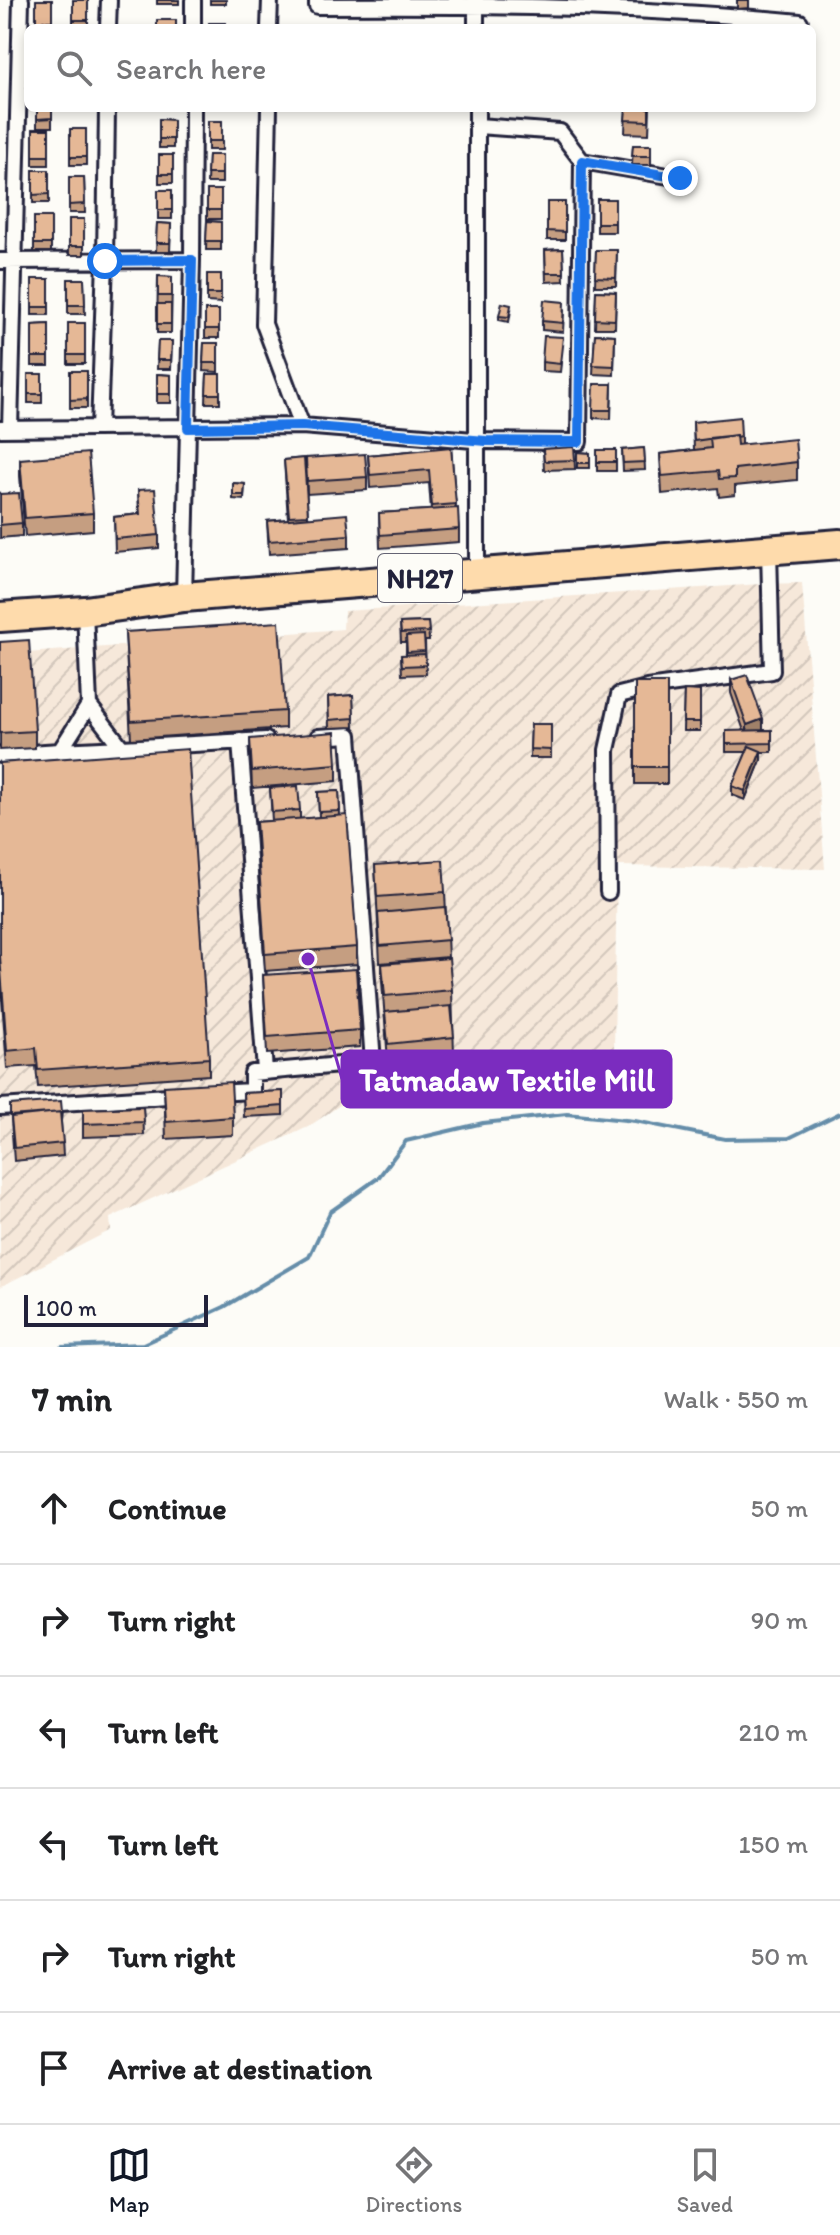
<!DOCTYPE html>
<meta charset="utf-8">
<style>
:root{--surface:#fff;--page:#f6f6f6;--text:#202124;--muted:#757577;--line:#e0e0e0;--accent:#111827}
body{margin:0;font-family:Itim,sans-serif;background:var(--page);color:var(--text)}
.scale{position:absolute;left:24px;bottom:20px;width:184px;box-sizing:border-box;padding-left:8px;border:4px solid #22223b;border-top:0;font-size:22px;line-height:28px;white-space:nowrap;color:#22223b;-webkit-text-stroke:6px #fdfcf7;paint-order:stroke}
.stop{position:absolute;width:24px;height:24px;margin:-18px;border:6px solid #1a73e8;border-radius:50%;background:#fff}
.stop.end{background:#1a73e8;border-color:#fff;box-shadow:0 2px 8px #0008}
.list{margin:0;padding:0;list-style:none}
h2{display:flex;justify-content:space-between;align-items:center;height:104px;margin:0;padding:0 32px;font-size:34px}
h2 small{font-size:26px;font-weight:400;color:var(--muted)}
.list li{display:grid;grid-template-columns:52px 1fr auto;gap:24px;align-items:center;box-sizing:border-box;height:112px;padding:0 32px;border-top:2px solid var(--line)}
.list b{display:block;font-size:30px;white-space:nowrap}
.list em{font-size:26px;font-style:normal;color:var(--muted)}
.icon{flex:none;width:44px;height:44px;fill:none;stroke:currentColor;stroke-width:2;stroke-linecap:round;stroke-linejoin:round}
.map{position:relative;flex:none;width:840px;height:1347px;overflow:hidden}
.search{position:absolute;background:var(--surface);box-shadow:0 4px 12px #0003;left:24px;right:24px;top:24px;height:88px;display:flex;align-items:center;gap:20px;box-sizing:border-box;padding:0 28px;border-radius:12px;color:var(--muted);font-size:30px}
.sheet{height:776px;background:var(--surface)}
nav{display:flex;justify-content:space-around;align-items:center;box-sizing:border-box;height:112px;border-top:2px solid var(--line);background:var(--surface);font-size:22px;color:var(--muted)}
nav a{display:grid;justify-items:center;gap:4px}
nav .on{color:var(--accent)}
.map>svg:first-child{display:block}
</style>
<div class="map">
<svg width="840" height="1347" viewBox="0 0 840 1347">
<defs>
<pattern id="industrial-furrows" width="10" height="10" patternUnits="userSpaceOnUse" patternTransform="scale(2)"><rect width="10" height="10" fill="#f6e8da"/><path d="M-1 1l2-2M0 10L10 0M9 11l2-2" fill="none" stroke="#d3c7bc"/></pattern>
</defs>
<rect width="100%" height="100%" fill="#fdfcf7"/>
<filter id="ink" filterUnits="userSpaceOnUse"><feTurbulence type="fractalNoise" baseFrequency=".0125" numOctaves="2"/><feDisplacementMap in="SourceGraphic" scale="16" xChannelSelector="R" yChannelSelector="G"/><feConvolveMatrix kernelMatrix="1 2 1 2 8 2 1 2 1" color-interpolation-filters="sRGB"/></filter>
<g filter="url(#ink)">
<!-- industrial -->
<path fill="url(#industrial-furrows)" d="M802,583L825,869L617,866L614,1049L481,1069L378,1079L308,1127L110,1218L111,1230L0,1287V655L343,629L344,611L761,584Z"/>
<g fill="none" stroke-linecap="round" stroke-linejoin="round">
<!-- stream -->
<path stroke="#658da9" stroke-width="4" d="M62,1347L143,1344L224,1307L309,1257L330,1212L378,1178L406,1141L483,1123L567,1114L635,1121L725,1139L789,1138L840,1113"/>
<!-- street casing -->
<g stroke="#22223b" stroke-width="20">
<path id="street" d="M317,0V6C478,5 639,6 800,22
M476,0V28
M108,28L109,0
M193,28V0
M269,28L270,0
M269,108L264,324L302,426
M477,108V573
M478,126L560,132L582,161L680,178
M0,261L192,260
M99,428L105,261L107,108
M0,429L302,426L486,441L579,442L582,161
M10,429L21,0
M184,597L192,260L193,108
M85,611L89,705L122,748L266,740
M240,741L265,1071
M60,751L122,748
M0,755L60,751L89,705
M608,892L607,750L619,695L647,688L772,671L769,550
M216,1093L252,1091V1073L373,1062L349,735L318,737
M0,1107L183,1095"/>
</g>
<!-- highway casing -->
<g stroke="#22223b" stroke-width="34">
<path id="highway" d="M0,617L85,611L184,597L840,544"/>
</g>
<!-- street -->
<use href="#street" stroke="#fdfcf7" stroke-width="14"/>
<!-- highway -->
<use href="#highway" stroke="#fedbac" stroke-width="28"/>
</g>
<!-- wall -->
<path fill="#c59e81" stroke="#22223b" stroke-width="2" d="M36,0H52V28H36Z
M73,0H88V28H73Z
M157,0H179V4H157Z
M210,0H226V4H210Z
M737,0H749V8L737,9Z
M37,108H52V127H37Z
M626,108H650L649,134L625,133Z
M159,119L173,120V148H159Z
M208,121H222V150H208Z
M33,129H49V165H33Z
M70,129H86V165H70Z
M633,145H651V165H632Z
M159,155H173V183H159Z
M208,155H222V183H207Z
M33,170H49V203H33Z
M69,177H84L85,213H69Z
M158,190H172V219H158Z
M207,190H221V219H207Z
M597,199H615V232H597Z
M547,202H565V240H547Z
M34,217H51V252H34Z
M69,219H84V255H69Z
M207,221L221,222V250H206Z
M157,223L171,224L170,252H156Z
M563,249L564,281L546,282L545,250Z
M596,250H617L616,286H595Z
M207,274H221V303L207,302Z
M158,276L172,277L171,333H157Z
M32,279H49V315H32Z
M68,279H84L85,314H68Z
M596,291L616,292L615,328H595Z
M205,310H219V338H205Z
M511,310L509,322L499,320V316Z
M564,311L563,332L542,330V321Z
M68,323H85V364H68Z
M49,324V366H32V325Z
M595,334L615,335L614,375L593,374Z
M158,341H172L171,369H157Z
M204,343H218V372L203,371Z
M563,346L560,372L542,371V362Z
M70,371H87V408H70Z
M28,374H42V403H28Z
M157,374L171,375V403H157Z
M207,374H220V403H206Z
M612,384L611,419L593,418V410Z
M693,422L741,436V444L797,462V480L735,486V495L719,497L718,488L662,494L660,454L694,450Z
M451,447L456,508L459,529V542L380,548L379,513L431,510L429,483L370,488L368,455Z
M574,447L575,469L544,470L543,449Z
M644,448L645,470L623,471L622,450Z
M597,450H616V471H597Z
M577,452L590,453V468H577Z
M304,458L308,517L349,535V548L269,554L267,521L288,519L284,460Z
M306,458L367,477V490L307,494Z
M20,459L93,513V530L25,536L20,476Z
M233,483L245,484L244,500L233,499Z
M138,490L159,535V548L115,552L114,517L139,514Z
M0,494L22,523V536L0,538Z
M428,622L429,641H425L426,674L402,675L401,655H406V642H401L400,623Z
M125,632L285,711V728L131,739Z
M0,642L35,731V748L0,750Z
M731,680L763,730H772V752H761V760L745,800L732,795V786L747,752H726V731H744L731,693Z
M635,683H667V784H635Z
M684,690L700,691V731H683Z
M353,695L354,727L329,728L328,697Z
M531,724H551V758H530Z
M250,739L337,764V781L252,788Z
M0,763L209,1058V1075L38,1087L36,1066L7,1068L0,973Z
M270,788L300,810V819L319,817L318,792L339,791L340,816L357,947V964L265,971L256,839V822L272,821Z
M375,865L445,892L448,957L380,963Z
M382,964L452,990L454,1054L388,1061L382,981Z
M263,975L360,1030V1047L267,1054Z
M164,1086L233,1117V1135L166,1139Z
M283,1091V1115L244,1117L243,1093Z
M10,1105L62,1112L61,1121L63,1156L14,1161Z
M143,1107L144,1135L83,1137V1109Z"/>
<!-- shaded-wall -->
<path fill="#a08169" stroke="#22223b" stroke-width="2" d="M763,719V732L747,738V725Z
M761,751V760L745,800V791Z"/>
<!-- building -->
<path fill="#e5b896" stroke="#22223b" stroke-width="2" d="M36,0H52V21H36Z
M73,0H88V20H73Z
M157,20H176V28H157Z
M209,23H226V28H209Z
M37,108H52V118L37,119Z
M626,108H649V121L625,120Z
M159,119L173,120V139H159Z
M208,121H222V141H208Z
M33,129H49V156H33Z
M70,129H86V157H70Z
M633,145H651V156H632Z
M159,155H173V174H159Z
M208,155H222V174H207Z
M33,170H49V194L33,195Z
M69,177H84L85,204L69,205Z
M158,190H172V210H158Z
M207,190H221V210H207Z
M597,199H615V223H597Z
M547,202H565V232L547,231Z
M34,217H51V244H34Z
M69,219H84V246H69Z
M207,221L221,222V241H206Z
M157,223L171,224L170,243H156Z
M563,249L564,273H546L545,250Z
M596,250H617L616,278L595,277Z
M207,274H221V294H207Z
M158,276L172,277V296H158Z
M32,279H49V307H32Z
M68,279H84L85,305H68Z
M596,291L616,292L615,320L595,319Z
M544,300L564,302L563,323L542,321Z
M502,303L511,305L509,317L499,316Z
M157,304H171V324H157Z
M205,310H219V329H205Z
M68,323H85V355H68Z
M49,324V357H32V325Z
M595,334L615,335L614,366L593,365Z
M544,336L563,337L560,364L542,362Z
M158,341H172L171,360H157Z
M204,343H218V363H203Z
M70,371H87V399L70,400Z
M28,374H42V394H28Z
M157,374L171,375V394H157Z
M207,374H220V394H206Z
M594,384H612L611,410H593Z
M740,417L741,436L736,437V435L694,441L693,422Z
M736,435L737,445L795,439L797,462L735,469V478L719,479L718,471L662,476L660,454L711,448L710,438Z
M451,447L456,504L432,506L429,470L370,475L368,455Z
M574,447L575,460L544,461L543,449Z
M644,448L645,462L623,463L622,450Z
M597,450H616V462H597Z
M577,452L590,453V463H577Z
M88,453L93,513L25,518L20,459Z
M365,454L367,477L307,481L306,458Z
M304,458L308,515L289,516L284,460Z
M233,483L245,484L244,495H233Z
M155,489L159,535L115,539L114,517L140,514L138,490Z
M19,493L22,523L0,525V494Z
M458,508L459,529L380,535L379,513Z
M347,514L349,535L269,541L267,521Z
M279,622L285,711L131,721L125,632Z
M428,622L429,632L401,633L400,623Z
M424,635L425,651L407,652L406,636Z
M29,640L35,731L0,733V642Z
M425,654L426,665L402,666L401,655Z
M747,675L763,719L747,725L731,680Z
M635,683H667V767H635Z
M684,690L700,691V722H683Z
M353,695L354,718L329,720L328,697Z
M531,724H551V750L530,749Z
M772,730V743L726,744V731Z
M335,732L337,764L252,771L250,739Z
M749,746L761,751L745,791L732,786Z
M188,749L209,1058L38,1070L36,1048L7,1051L0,956V763Z
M298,786L300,810L272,812L270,788Z
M339,791L340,811L319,812L318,792Z
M347,815L357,947L265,954L256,822Z
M443,860L445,892L377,897L375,865Z
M445,907L448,940L380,946L378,913Z
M449,958L452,990L385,996L382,964Z
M356,969L360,1030L267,1037L263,975Z
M451,1006L454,1037L388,1044L385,1012Z
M231,1082L233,1117L166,1122L164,1086Z
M283,1091V1106L244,1109L243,1093Z
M61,1101L62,1112L10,1116V1105Z
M143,1107L144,1122L83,1124V1109Z
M60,1112L63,1143L14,1148L11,1117Z"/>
</g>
<g fill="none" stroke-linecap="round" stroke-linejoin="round" filter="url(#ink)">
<!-- route -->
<path stroke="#1a73e8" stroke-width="10" d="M105,261L192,260L188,428L302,426L486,441L579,442L582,161L680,178"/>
</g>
<g text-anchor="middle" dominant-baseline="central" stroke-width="6" stroke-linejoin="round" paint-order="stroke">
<!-- shield labels -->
<rect fill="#fdfcf7" stroke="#646373" stroke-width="2" x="378" y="554" width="84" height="48" rx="6"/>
<g font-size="28" font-weight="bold" fill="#22223b">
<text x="420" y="578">NH27</text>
</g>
</g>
<!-- callouts -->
<path fill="none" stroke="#7b2cbf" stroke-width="3" d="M308 959L342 1079"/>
<circle fill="#7b2cbf" stroke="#fdfcf7" stroke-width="3" cx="308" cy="959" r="8"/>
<rect fill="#7b2cbf" stroke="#7b2cbf" stroke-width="3" x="342" y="1051" width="329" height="56" rx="8"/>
<g font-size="32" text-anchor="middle" font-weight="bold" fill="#fff">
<text x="507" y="1091">Tatmadaw Textile Mill</text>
</g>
</svg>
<div class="scale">100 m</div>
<div class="stop" style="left:105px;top:261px"></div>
<div class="stop end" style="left:680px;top:178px"></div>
<div class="search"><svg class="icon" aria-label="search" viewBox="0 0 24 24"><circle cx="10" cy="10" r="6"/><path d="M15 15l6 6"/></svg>Search here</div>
</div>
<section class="sheet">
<h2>7 min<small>Walk · 550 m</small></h2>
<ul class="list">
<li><svg class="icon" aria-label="ahead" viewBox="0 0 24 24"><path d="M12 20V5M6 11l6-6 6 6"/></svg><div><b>Continue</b></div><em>50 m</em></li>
<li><svg class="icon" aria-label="right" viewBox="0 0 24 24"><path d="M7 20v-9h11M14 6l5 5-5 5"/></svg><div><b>Turn right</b></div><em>90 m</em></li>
<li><svg class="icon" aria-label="left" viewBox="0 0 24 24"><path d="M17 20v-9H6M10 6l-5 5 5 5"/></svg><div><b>Turn left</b></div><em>210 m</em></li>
<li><svg class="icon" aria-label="left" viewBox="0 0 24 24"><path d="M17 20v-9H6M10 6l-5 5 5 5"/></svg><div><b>Turn left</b></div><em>150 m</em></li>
<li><svg class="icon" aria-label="right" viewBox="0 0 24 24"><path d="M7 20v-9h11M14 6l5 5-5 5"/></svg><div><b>Turn right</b></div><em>50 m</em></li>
<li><svg class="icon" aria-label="arrive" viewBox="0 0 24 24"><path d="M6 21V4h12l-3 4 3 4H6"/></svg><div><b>Arrive at destination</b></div></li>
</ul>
</section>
<nav>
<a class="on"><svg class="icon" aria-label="map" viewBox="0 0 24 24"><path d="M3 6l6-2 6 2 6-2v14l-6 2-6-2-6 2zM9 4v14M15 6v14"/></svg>Map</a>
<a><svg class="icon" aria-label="directions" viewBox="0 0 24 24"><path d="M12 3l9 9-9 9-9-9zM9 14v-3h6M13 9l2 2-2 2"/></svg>Directions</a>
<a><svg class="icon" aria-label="saved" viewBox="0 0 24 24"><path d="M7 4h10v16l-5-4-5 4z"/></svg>Saved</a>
</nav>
